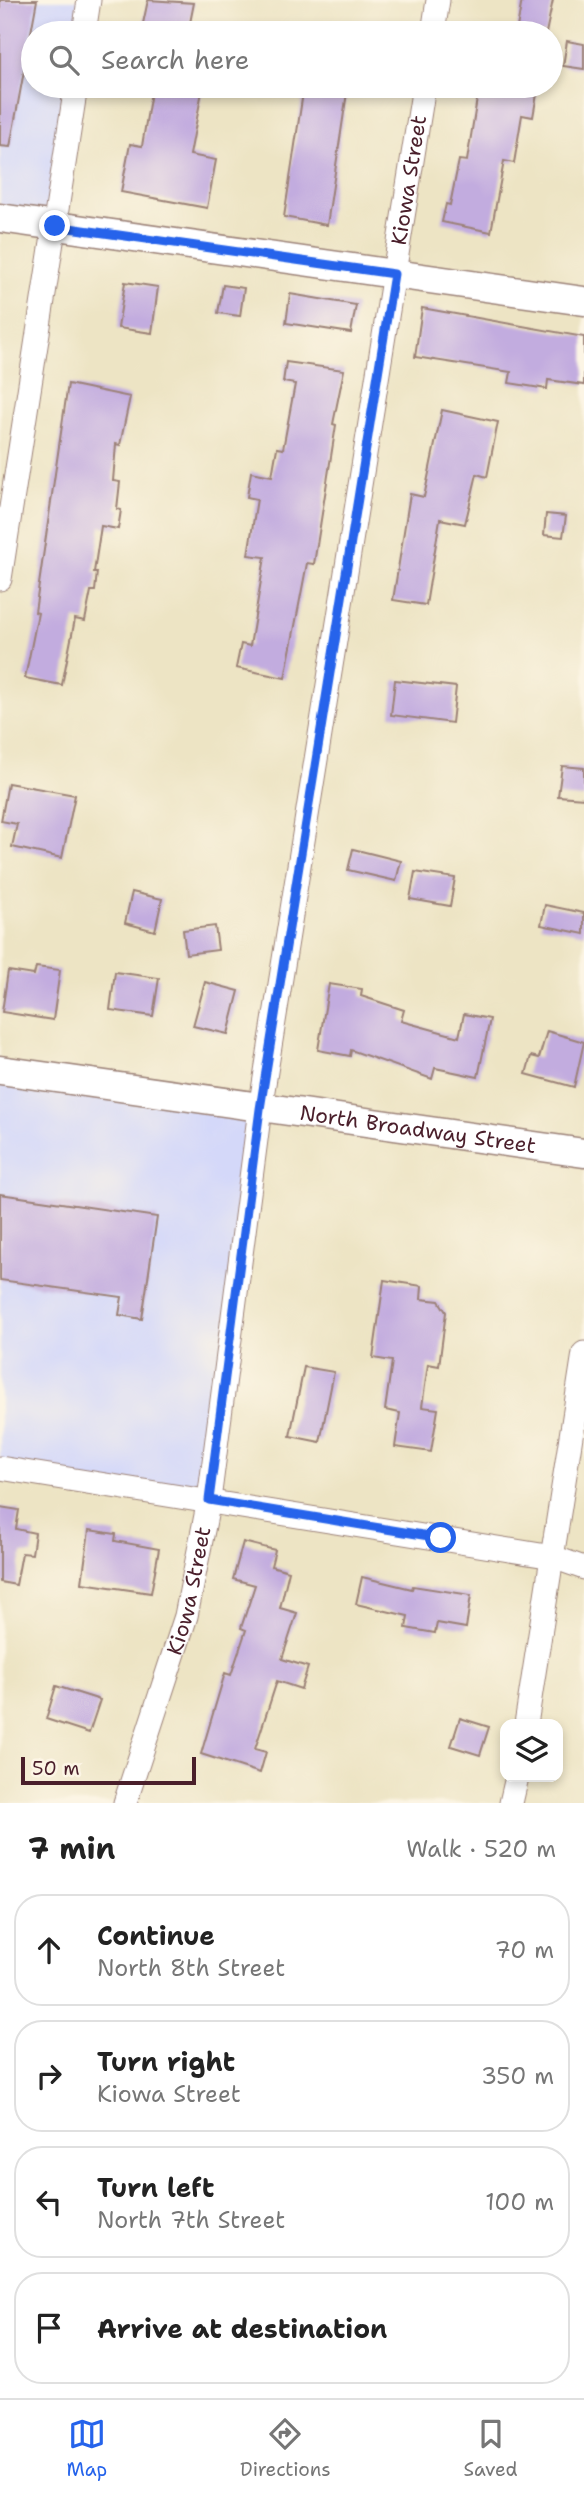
<!DOCTYPE html>
<meta charset="utf-8">
<style>
:root{--surface:#fff;--page:#f2f2f2;--text:#222;--muted:#767676;--line:#e0e0e0;--accent:#2563eb}
body{margin:0;font-family:"Shantell Sans",sans-serif;background:var(--page);color:var(--text)}
.controls{position:absolute;right:21px;bottom:21px;display:grid;overflow:hidden;border-radius:14px;box-shadow:0 4px 10px #0003}
.controls button{width:63px;height:63px;display:grid;place-items:center;padding:0;border:0;border-bottom:2px solid var(--line);background:var(--surface);color:var(--text);font:35px sans-serif}
.scale{position:absolute;left:21px;bottom:18px;width:175px;box-sizing:border-box;padding-left:7px;border:4px solid #4a1f2b;border-top:0;font-size:19px;line-height:24px;white-space:nowrap;color:#4a1f2b;-webkit-text-stroke:5px #fcf5e5;paint-order:stroke}
.stop{position:absolute;width:21px;height:21px;margin:-16px;border:5px solid #2563eb;border-radius:50%;background:#fff}
.stop.end{background:#2563eb;border-color:#fff;box-shadow:0 2px 7px #0008}
.list{margin:0;padding:0;list-style:none}
h2{display:flex;justify-content:space-between;align-items:center;height:91px;margin:0;padding:0 28px;font-size:30px}
h2 small{font-size:23px;font-weight:400;color:var(--muted)}
.list li{display:grid;grid-template-columns:46px 1fr auto;gap:21px;align-items:center;box-sizing:border-box;height:112px;margin:0 14px 14px;padding:0 14px;border:2px solid var(--line);border-radius:28px}
.list b{display:block;font-size:26px;white-space:nowrap}
.list p{margin:0;font-size:23px;white-space:nowrap;color:var(--muted)}
.list em{font-size:23px;font-style:normal;color:var(--muted)}
.icon{flex:none;width:38px;height:38px;fill:none;stroke:currentColor;stroke-width:2;stroke-linecap:round;stroke-linejoin:round}
.map{position:relative;flex:none;width:584px;height:1803px;overflow:hidden}
.search{position:absolute;background:var(--surface);box-shadow:0 4px 10px #0003;left:21px;right:21px;top:21px;height:77px;display:flex;align-items:center;gap:18px;box-sizing:border-box;padding:0 24px;border-radius:38px;color:var(--muted);font-size:26px}
.sheet{height:595px;background:var(--surface)}
nav{display:flex;justify-content:space-around;align-items:center;box-sizing:border-box;height:98px;border-top:2px solid var(--line);background:var(--surface);font-size:19px;color:var(--muted)}
nav a{display:grid;justify-items:center;gap:4px}
nav .on{color:var(--accent)}
.map>svg:first-child{display:block}
</style>
<div class="map">
<svg width="584" height="1803" viewBox="0 0 584 1803">
<rect width="100%" height="100%" fill="#fcf5e5"/>
<filter id="ink" filterUnits="userSpaceOnUse"><feTurbulence type="fractalNoise" baseFrequency=".0143" numOctaves="2"/><feDisplacementMap in="SourceGraphic" scale="14" xChannelSelector="R" yChannelSelector="G"/><feConvolveMatrix kernelMatrix="1 2 1 2 8 2 1 2 1" color-interpolation-filters="sRGB"/></filter>
<filter id="wash" filterUnits="userSpaceOnUse"><feTurbulence type="fractalNoise" baseFrequency=".00686" numOctaves="4" result="noise"/><feDisplacementMap in="SourceGraphic" scale="28" xChannelSelector="R" yChannelSelector="G"/><feGaussianBlur stdDeviation="1.57" result="paint"/><feColorMatrix in="noise" values="0 0 0 0 0 0 0 0 0 0 0 0 0 0 0 0 0 1.4 0 .05"/><feComposite in="paint" operator="in"/></filter>
<g filter="url(#wash)">
<rect width="100%" height="100%" fill="#ede4c4"/>
<!-- built -->
<path fill="#d4d8f9" d="M0,0H89L84,33H33V86H76L55,226L0,218Z
M0,1070L260,1109L209,1500L0,1468Z"/>
<g id="blocks">
<!-- building -->
<path fill="#c2acdf" d="M0,0H37L10,147L0,146Z
M148,0L194,3L188,33H141Z
M522,0H553L546,33H516Z
M567,41L584,44V69L563,66Z
M152,86H203L190,155L216,160L207,208L121,192L130,144L142,146Z
M304,86H348L327,225L284,217Z
M479,86L537,94L533,117L522,115L514,163L504,161L491,232L442,222L446,204L450,205L459,160L467,161Z
M125,282L158,287L152,333L118,328Z
M223,285L244,288L240,316L218,313Z
M290,294L356,305L351,333L286,323Z
M422,308L584,337V385L548,380L547,389L509,383L511,372L415,357Z
M286,362L344,370L333,424L336,425L314,564L307,563L285,678L236,668L241,644L250,646L265,557L248,555L257,499L247,497L251,472L272,476L277,448L283,449L295,384L283,382Z
M68,384L130,397L120,445L116,444L113,481L120,482L117,509L121,510L118,529L101,526L94,572H97L95,591H91L85,621L75,619L62,685L25,678L38,613L35,612Z
M442,410L498,422L487,477L477,474L465,524L440,519L426,605L393,600L410,494L424,497Z
M546,514L566,516L563,537L544,535Z
M395,680L456,687L452,723L391,715Z
M562,766L584,768V798L558,796Z
M8,783L75,795L62,858L12,847L17,824L1,821Z
M353,849L401,861L396,881L348,870Z
M415,872L455,878L450,906L410,899Z
M132,892L162,899L155,931L125,923Z
M545,905L584,913V934L541,925Z
M215,926L218,950L186,954L183,930Z
M36,967L60,970L53,1020L2,1012L8,971L34,975Z
M115,972L159,978L153,1016L110,1010Z
M205,982L239,991L228,1034L193,1026Z
M329,984L362,989L361,996L404,1010L401,1021L459,1037L464,1014L490,1019L478,1077L435,1068L432,1079L351,1050L350,1056L318,1050Z
M547,1031L584,1042L574,1087L526,1074L531,1056L539,1058Z
M0,1194L157,1217L142,1319L119,1315L122,1297L0,1280Z
M384,1280L422,1286L421,1299L439,1301L446,1312L439,1366L428,1364L422,1407L438,1409L431,1452L395,1447L400,1413L385,1410L392,1361L373,1358Z
M304,1367L334,1372L320,1442L290,1436Z
M0,1507L19,1510L16,1529L35,1533L32,1554L22,1553L16,1585L0,1582Z
M89,1530L116,1534L115,1541L159,1549L151,1593L82,1583Z
M243,1542L275,1550L271,1566L289,1571L280,1608L297,1613L282,1659L308,1667L301,1689L277,1681L255,1749L266,1752L260,1773L201,1754L225,1673L231,1675L246,1630L241,1628L255,1585L233,1579Z
M362,1577L412,1589L413,1586L471,1595L466,1628L437,1623L435,1633L406,1628L408,1616L356,1604Z
M56,1686L100,1700L89,1733L46,1719Z
M460,1718L489,1727L480,1755L451,1746Z"/>
</g>
</g>
<g filter="url(#ink)">
<use href="#blocks" fill-opacity="0" stroke="#9c8278" stroke-width="2"/>
<g fill="none" stroke-linecap="round" stroke-linejoin="round">
<!-- minor casing -->
<g stroke="#9c8278" stroke-width="25">
<g id="minor">
<path d="M84,33L89,0"/>
<path d="M433,33L438,0"/>
<path d="M0,579L76,86"/>
<path d="M0,1468L553,1557L584,1568"/>
<path d="M526,1724L584,1353"/>
<path id="s1" d="M125,1803L186,1616L209,1500L260,1109L424,86"/>
<path d="M511,1803L517,1777"/>
</g>
</g>
<!-- tertiary casing -->
<g stroke="#9c8278" stroke-width="31">
<g id="tertiary">
<path d="M0,218L584,301"/>
<path id="s2" d="M0,1070L584,1153"/>
</g>
</g>
<!-- minor -->
<use href="#minor" stroke="#fff" stroke-width="23"/>
<!-- tertiary -->
<use href="#tertiary" stroke="#fff" stroke-width="28"/>
</g>
</g>
<g fill="none" stroke-linecap="round" stroke-linejoin="round" filter="url(#ink)">
<!-- route -->
<path stroke="#2563eb" stroke-width="9" d="M55,226L394,274L260,1109L209,1500L441,1538"/>
</g>
<g text-anchor="middle" dominant-baseline="central" stroke-width="7" stroke-linejoin="round" paint-order="stroke">
<!-- street labels -->
<g font-size="21" fill="#4a1f2b" stroke="#fcf5e5">
<text stroke="none"><textPath href="#s1" startOffset="1650">Kiowa Street</textPath></text>
<text stroke="none"><textPath href="#s2" startOffset="422">North Broadway Street</textPath></text>
<text stroke="none"><textPath href="#s1" startOffset="222">Kiowa Street</textPath></text>
</g>
</g>
</svg>
<div class="controls">
<button><svg class="icon" aria-label="layers" viewBox="0 0 24 24"><path d="M12 4l9 5-9 5-9-5zM3 14l9 5 9-5"/></svg></button>
</div>
<div class="scale">50 m</div>
<div class="stop" style="left:441px;top:1538px"></div>
<div class="stop end" style="left:55px;top:226px"></div>
<div class="search"><svg class="icon" aria-label="search" viewBox="0 0 24 24"><circle cx="10" cy="10" r="6"/><path d="M15 15l6 6"/></svg>Search here</div>
</div>
<section class="sheet">
<h2>7 min<small>Walk · 520 m</small></h2>
<ul class="list">
<li><svg class="icon" aria-label="ahead" viewBox="0 0 24 24"><path d="M12 20V5M6 11l6-6 6 6"/></svg><div><b>Continue</b><p>North 8th Street</p></div><em>70 m</em></li>
<li><svg class="icon" aria-label="right" viewBox="0 0 24 24"><path d="M7 20v-9h11M14 6l5 5-5 5"/></svg><div><b>Turn right</b><p>Kiowa Street</p></div><em>350 m</em></li>
<li><svg class="icon" aria-label="left" viewBox="0 0 24 24"><path d="M17 20v-9H6M10 6l-5 5 5 5"/></svg><div><b>Turn left</b><p>North 7th Street</p></div><em>100 m</em></li>
<li><svg class="icon" aria-label="arrive" viewBox="0 0 24 24"><path d="M6 21V4h12l-3 4 3 4H6"/></svg><div><b>Arrive at destination</b></div></li>
</ul>
</section>
<nav>
<a class="on"><svg class="icon" aria-label="map" viewBox="0 0 24 24"><path d="M3 6l6-2 6 2 6-2v14l-6 2-6-2-6 2zM9 4v14M15 6v14"/></svg>Map</a>
<a><svg class="icon" aria-label="directions" viewBox="0 0 24 24"><path d="M12 3l9 9-9 9-9-9zM9 14v-3h6M13 9l2 2-2 2"/></svg>Directions</a>
<a><svg class="icon" aria-label="saved" viewBox="0 0 24 24"><path d="M7 4h10v16l-5-4-5 4z"/></svg>Saved</a>
</nav>
